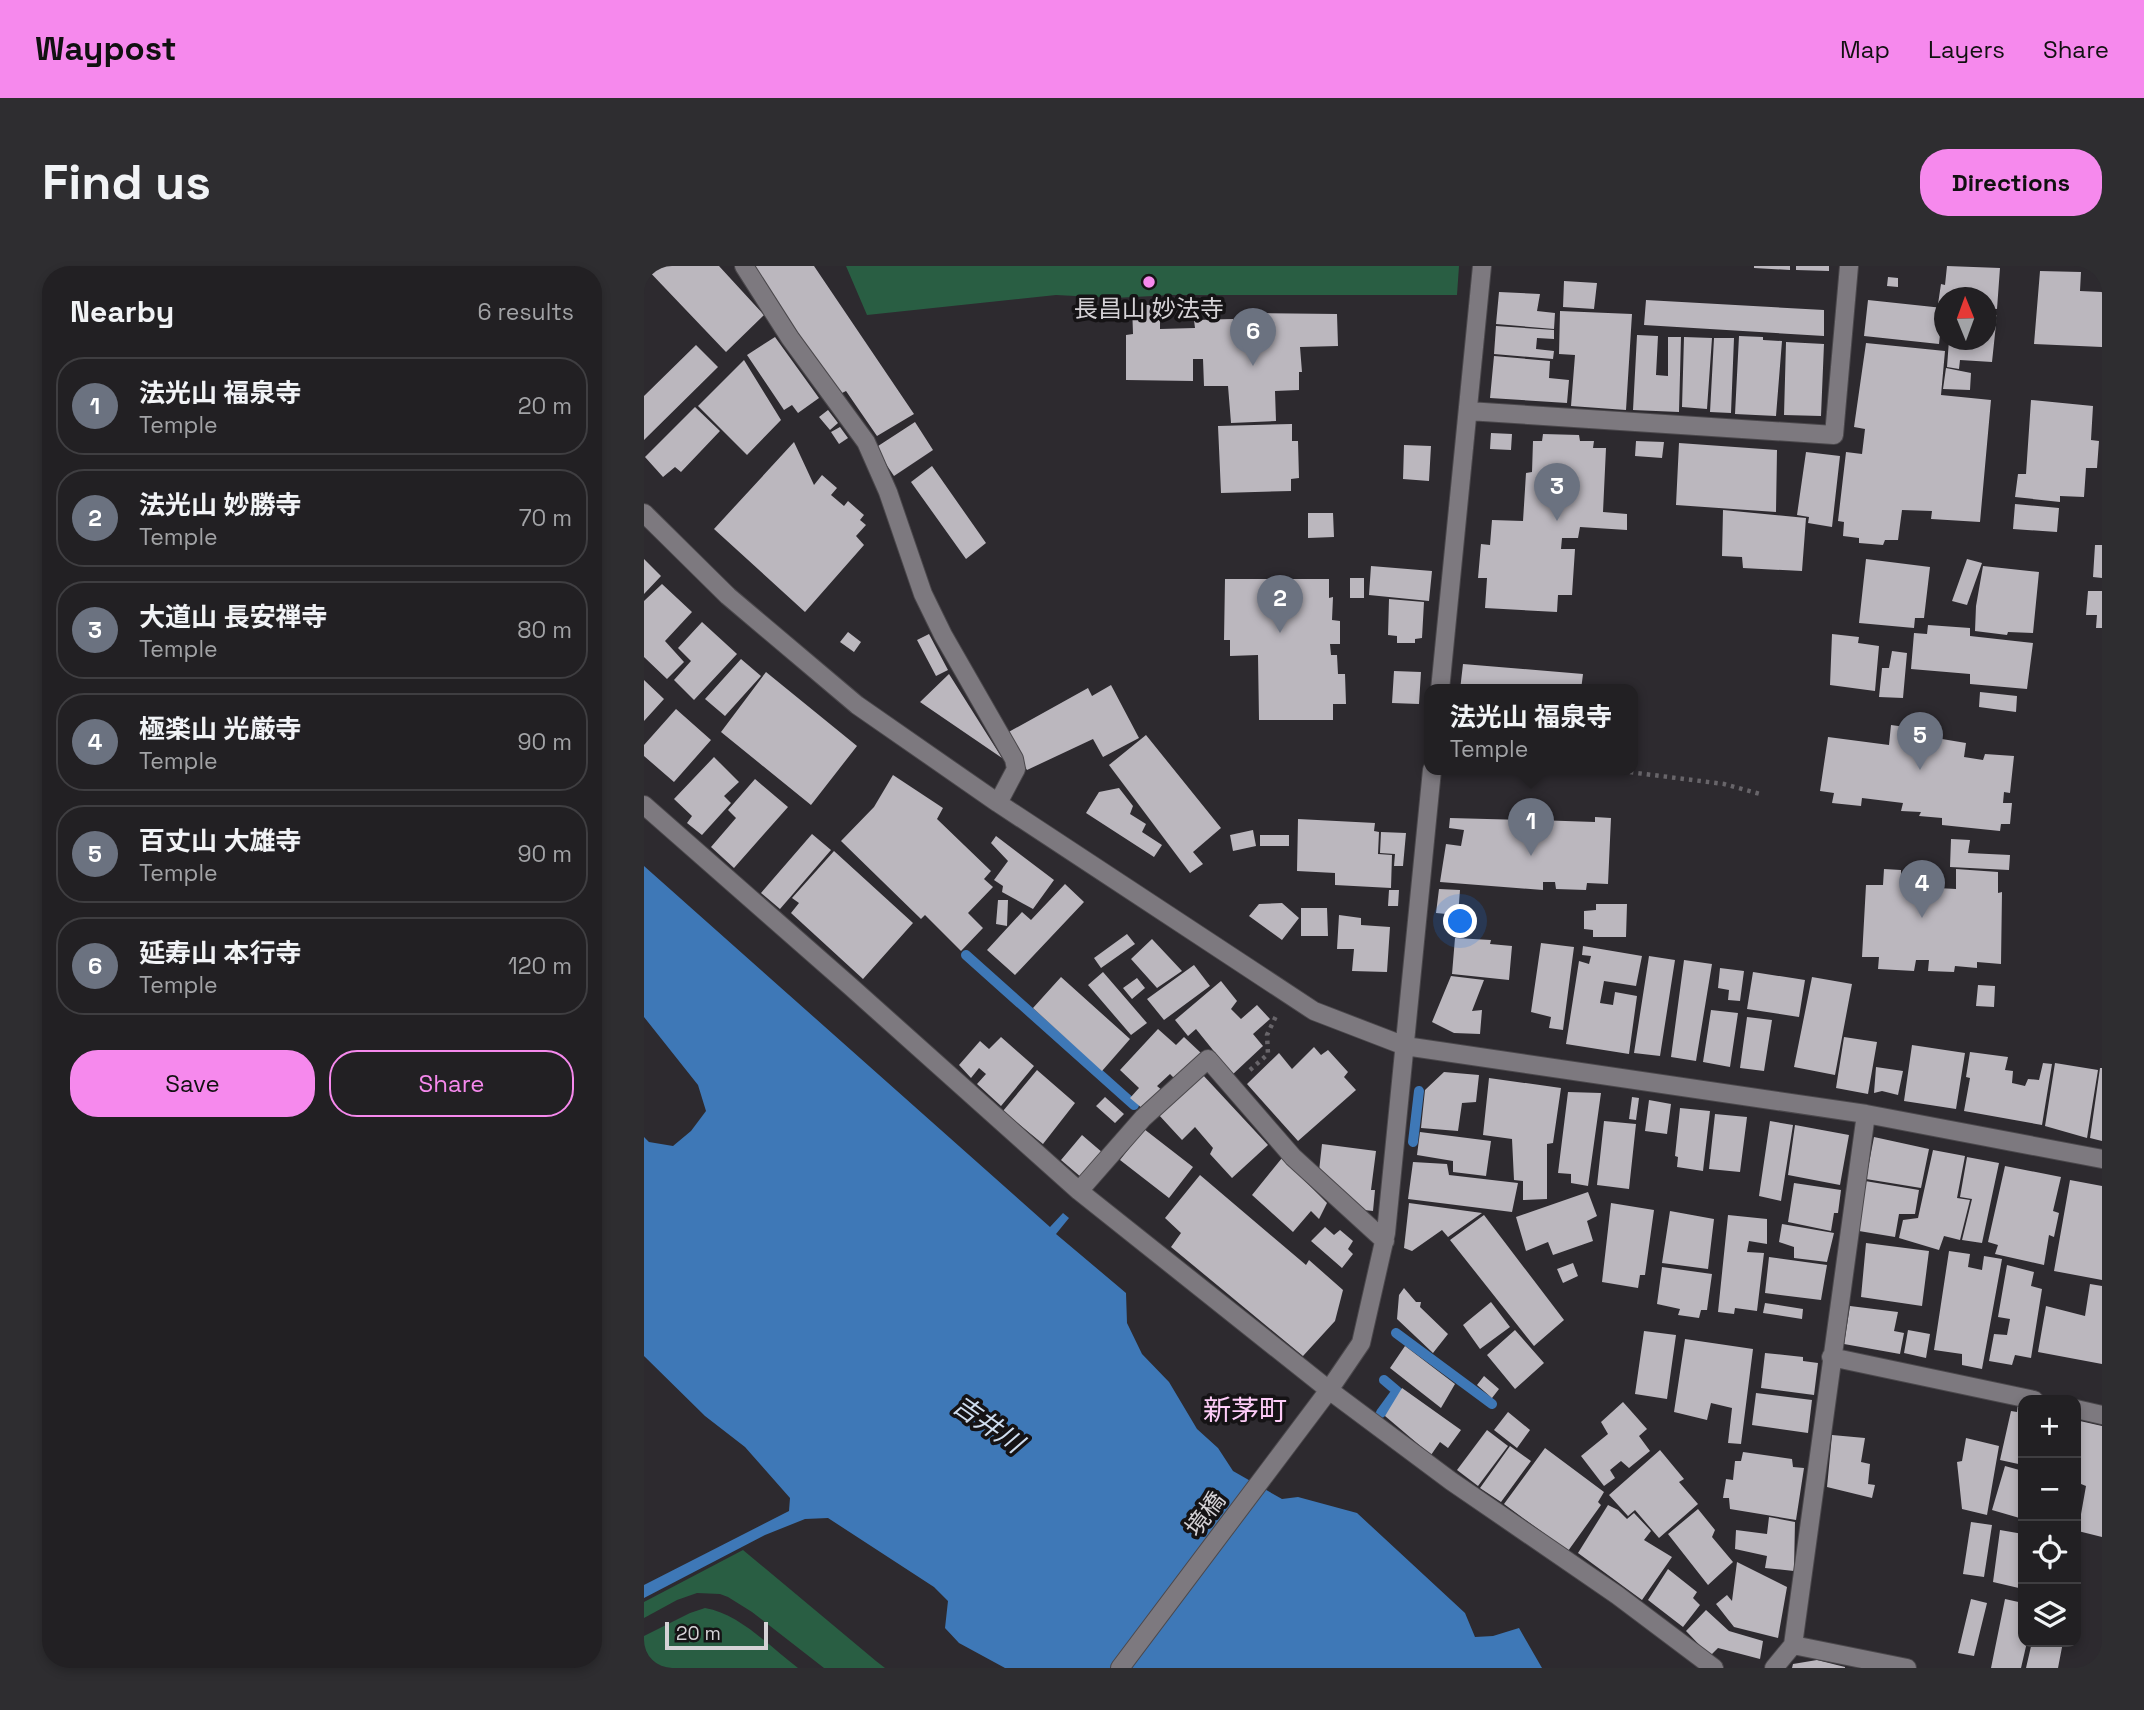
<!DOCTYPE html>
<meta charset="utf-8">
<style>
:root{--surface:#222023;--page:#2e2d30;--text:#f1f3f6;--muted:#a2a3a6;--line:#3f3e41;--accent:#f689ed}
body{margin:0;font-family:"Space Grotesk","Noto Sans JP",sans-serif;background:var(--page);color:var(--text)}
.controls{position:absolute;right:21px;bottom:21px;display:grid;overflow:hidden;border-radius:14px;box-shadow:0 4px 10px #0003}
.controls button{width:63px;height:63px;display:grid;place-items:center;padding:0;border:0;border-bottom:2px solid var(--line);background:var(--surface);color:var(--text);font:35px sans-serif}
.compass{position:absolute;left:1290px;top:21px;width:63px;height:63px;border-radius:50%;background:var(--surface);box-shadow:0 4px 10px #0003;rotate:359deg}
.scale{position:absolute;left:21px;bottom:18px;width:103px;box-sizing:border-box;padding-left:7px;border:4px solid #d5d2d6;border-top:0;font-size:19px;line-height:24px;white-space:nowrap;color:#d5d2d6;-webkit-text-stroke:5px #151315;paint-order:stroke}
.you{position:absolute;left:817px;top:656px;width:24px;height:24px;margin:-18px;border:5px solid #fff;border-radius:50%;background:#1a73e8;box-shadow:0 0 0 10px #1a73e833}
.badge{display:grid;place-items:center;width:46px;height:46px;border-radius:50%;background:var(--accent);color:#fff;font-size:23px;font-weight:700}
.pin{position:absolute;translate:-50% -58px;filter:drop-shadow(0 2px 4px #0008)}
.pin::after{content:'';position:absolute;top:37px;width:24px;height:21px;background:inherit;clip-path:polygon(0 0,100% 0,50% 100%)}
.popup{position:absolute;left:780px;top:418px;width:214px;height:91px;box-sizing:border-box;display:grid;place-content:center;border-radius:14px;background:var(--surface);filter:drop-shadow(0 2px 5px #0005);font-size:23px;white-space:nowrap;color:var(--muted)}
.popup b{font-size:26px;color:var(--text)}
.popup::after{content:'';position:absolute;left:50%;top:100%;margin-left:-14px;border:14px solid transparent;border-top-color:var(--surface)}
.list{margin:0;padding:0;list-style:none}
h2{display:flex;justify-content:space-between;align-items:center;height:91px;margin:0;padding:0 28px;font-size:30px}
h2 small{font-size:23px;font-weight:400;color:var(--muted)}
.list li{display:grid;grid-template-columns:46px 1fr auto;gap:21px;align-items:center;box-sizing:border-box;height:98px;margin:0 14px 14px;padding:0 14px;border:2px solid var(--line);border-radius:28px}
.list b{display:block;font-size:26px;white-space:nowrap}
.list p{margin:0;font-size:23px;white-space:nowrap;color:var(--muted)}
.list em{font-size:23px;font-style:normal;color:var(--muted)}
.actions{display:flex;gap:14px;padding:21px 28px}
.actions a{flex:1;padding:16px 0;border:2px solid var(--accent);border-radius:28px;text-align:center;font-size:24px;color:var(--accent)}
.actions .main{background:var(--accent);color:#111}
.icon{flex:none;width:38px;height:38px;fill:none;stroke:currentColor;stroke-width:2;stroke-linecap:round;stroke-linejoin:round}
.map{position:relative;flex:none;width:1458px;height:1402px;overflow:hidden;border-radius:28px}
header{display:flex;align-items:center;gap:42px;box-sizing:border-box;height:98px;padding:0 35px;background:var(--accent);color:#111}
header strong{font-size:33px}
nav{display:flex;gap:38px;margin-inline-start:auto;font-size:24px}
.intro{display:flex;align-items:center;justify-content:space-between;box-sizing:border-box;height:168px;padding:0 42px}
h1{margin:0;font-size:49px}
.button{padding:18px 32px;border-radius:28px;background:var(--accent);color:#111;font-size:24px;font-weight:700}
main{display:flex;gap:42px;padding:0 42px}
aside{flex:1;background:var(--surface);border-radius:28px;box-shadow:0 4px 10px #0003}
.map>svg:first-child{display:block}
</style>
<header>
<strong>Waypost</strong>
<nav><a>Map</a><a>Layers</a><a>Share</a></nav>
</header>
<div class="intro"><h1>Find us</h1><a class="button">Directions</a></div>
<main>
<aside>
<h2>Nearby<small>6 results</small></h2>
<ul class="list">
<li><span class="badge" style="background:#6b7280">1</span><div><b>法光山 福泉寺</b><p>Temple</p></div><em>20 m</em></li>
<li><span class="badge" style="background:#6b7280">2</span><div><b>法光山 妙勝寺</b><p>Temple</p></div><em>70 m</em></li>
<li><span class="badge" style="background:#6b7280">3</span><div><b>大道山 長安禅寺</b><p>Temple</p></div><em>80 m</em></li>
<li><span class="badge" style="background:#6b7280">4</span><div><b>極楽山 光厳寺</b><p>Temple</p></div><em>90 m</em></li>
<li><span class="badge" style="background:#6b7280">5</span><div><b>百丈山 大雄寺</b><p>Temple</p></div><em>90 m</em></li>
<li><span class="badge" style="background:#6b7280">6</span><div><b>延寿山 本行寺</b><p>Temple</p></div><em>120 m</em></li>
</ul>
<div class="actions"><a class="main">Save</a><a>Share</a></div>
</aside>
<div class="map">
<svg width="1458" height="1402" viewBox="0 0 1458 1402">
<rect width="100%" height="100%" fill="#2d2a2f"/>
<!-- green -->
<path fill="#295e43" d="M202,0H815L813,29H529L470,32L412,29L223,49Z
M99,1284L232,1395L241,1402H180L108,1346L84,1331L76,1328L53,1327L33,1334L0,1352V1336Z
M61,1342C96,1348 126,1381 154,1402H0V1370L46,1347Z"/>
<!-- water -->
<path fill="#3e78b7" d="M0,600L406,961L419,947L425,952L412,968L482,1027L483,1057L498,1088L525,1116L553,1163L574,1182L589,1205L638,1233L654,1231L713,1247L821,1347L831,1371L849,1370L875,1362L898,1402H361L315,1377L301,1362L304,1335L290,1321L184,1252L161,1253L121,1269L0,1332V1319L145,1245L146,1232L101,1181L61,1150L0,1090V871L5,876L29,880L47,865L62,845L54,819L0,751Z"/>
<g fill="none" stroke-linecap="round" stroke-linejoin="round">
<!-- stream -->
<path stroke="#3e78b7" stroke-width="10" d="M322,689L490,839
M769,876L775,825
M752,1067L848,1138
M737,1147L753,1125L740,1114"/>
</g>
<!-- building -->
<path fill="#bbb7be" d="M0,0H75L120,49L82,86Z
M108,0H170L270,148L233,170L202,125L196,128Z
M1110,0H1146V4L1110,2Z
M1152,0H1185V5L1152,4Z
M1303,0L1356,2L1353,43L1342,42V32H1300V38H1294L1297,18L1301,19Z
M1396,5L1437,6L1436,25L1458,26V81L1390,78Z
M1244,11L1254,12V21L1243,20Z
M920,15L953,17L950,43L919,41Z
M855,26L896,28L893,45L911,47L910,63L852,58Z
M1002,34L1180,44V70L1000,59Z
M1224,34L1299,42L1295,78L1220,70Z
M488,39H516V63L551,62L550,54L589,53L590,62H610L609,47L693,48L694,80L656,81L658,106H655V124L631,125L632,155L587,157L584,120H560L559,93H549V115L482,114V69L489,68Z
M916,45L988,48L982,144L927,140L931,89L915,88Z
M1342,48L1353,49L1348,96L1316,94L1315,103L1303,101L1305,74H1342Z
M852,60L910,64V73L893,72L892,83L910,85L909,93L850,88Z
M993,69L1014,70L1012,109L1024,110V71H1037L1035,146L989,144Z
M1095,70L1119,71V74L1138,75L1132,150L1091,148Z
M131,71L175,132L154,147L148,139L140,144L103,89Z
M1040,71L1068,72L1063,143L1038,141Z
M1070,72H1090L1087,147L1066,146Z
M1142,76L1180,78L1177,150L1140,149Z
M1222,77L1301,85L1297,129L1347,134L1336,256L1287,253L1288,245L1258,244L1254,274H1241L1239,279L1215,277V272L1199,270L1200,256L1194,255L1202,186L1218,188L1221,163L1210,161Z
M52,79L74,101L0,174V130Z
M850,90L906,95L905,112L925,114L923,137L846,132Z
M100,94L137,154L103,189L54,140Z
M1302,102L1327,107L1326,124L1299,123Z
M1387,134L1449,140L1447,174L1455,175L1453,202H1442L1440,231L1416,230V236L1371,231L1374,208H1382Z
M51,141L76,165L37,206L31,201L19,211L1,191Z
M184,144L194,157L186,164L175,151Z
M271,156L289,184L250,210L231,182Z
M648,158V175H654L655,212L647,213V225L577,227L574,160Z
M196,161L204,172L195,178L187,166Z
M847,167L868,168L867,184L846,183Z
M899,168L935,169L936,175H950L949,182H962L959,246L983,248V264L936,261L934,272H918L917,283H931L928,329H914L913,346L841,342L843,312H834L837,278L846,279L848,254L879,255L882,207L888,206L889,175H898Z
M992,175L1020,176L1018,192L991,190Z
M150,176L170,219L178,209L193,222L187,229L200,240L204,235L220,249L216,254L222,259L212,270L220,279L161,346L70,263Z
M1035,177L1133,184L1132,246L1032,239Z
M760,179L787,180L785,215L759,213Z
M1162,186L1196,190L1188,261L1164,257L1165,251L1153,249Z
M288,200L342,277L322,293L267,216Z
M1371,238L1415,242L1413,266L1369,263Z
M1079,244L1162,252L1158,305L1099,302L1098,291L1078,290Z
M664,247H689L690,271L664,272Z
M1451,279H1458V312L1449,311Z
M0,293L17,310L0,328Z
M1222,293L1286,301L1280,352H1271L1270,362L1215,357Z
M1323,293L1338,297L1323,339L1308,335Z
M727,300L788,305L785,335L725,329Z
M1339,300L1395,306L1389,367L1364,366L1363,369L1331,365L1332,340Z
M706,312H720V332H706Z
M581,313H685V332L689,331L688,354L696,355V378H686L687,389H693L694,408H701L702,438H689V454H615L614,389L586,390V374H580Z
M18,318L48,346L21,375L40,396L23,413L0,391V335Z
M1444,325H1458V362H1452L1453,349H1442Z
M745,333L780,336L778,372L771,373V377H753V370L744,369Z
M58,356L93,388L50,434L30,414L47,395L34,382Z
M1284,359L1326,362V370L1389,377L1383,423L1326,418V408L1267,403L1270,367L1283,368Z
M204,366L217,376L210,386L196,376Z
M285,368L304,404L292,410L273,374Z
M1188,368L1215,371L1214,377L1235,380L1231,425L1186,419Z
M1248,385L1263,387L1259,432L1235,431L1238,402H1245Z
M97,393L117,410L81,450L61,433Z
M819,398L939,408L937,424H816Z
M750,405L777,406L775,438L748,437Z
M122,406L213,480L167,539L77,466Z
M305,408L358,492L276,436Z
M0,414L20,433L0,455Z
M467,419L495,472L459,491L449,473L383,504L361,468L444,422L448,430Z
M1336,426L1373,430L1372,446L1335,441Z
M32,443L67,474L30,516L0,490V479Z
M1247,459L1276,463L1274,469L1322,477L1320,491L1339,494L1341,488L1370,490L1366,527L1360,526L1359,537H1368L1366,558H1357L1356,565L1298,559V552L1275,550L1277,546L1257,545L1259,537L1218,532L1217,540L1188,537L1190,527L1176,525L1184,471L1245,479Z
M502,469L577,562L549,586L559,598L546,607L465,499Z
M70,491L95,516L80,530L87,537L58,569L43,557L48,550L30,533Z
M249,509L299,542L293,553L347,605L340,613L349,621L324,647L339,662L317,685L281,649L277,653L197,575L230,541Z
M111,513L144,541L90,602L67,581L92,552L84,544Z
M475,522L489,540L486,548L502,558L498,566L518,579L510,591L442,547L455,526Z
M951,551L967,552L964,618L943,617L942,624L912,623L911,616H899V624L796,616L802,578L817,580L820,564L805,562L806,552L880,554L879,574H891L892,554L951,556Z
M654,553L731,557L730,565L735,566L734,588L748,589L747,622L691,619V607L653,605Z
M609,564L612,580L589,585L586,569Z
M737,566L762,567L759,600H750L751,588L736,587Z
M168,568L187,584L136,643L117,627Z
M616,569H645V580H616Z
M352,570L410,614L389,643L358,626L359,620L350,614L364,595L347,577Z
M1307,573L1326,574L1324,587L1366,589L1365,604L1306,601Z
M190,585L269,657L219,713L147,647L155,637L148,632Z
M1240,603L1257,604V620L1312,623V603L1354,606V627L1358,626L1357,698L1333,696V702L1311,700L1310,706L1284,705L1285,694H1272L1270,705L1234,703L1235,691H1218L1222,619H1239Z
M421,618L440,636L371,709L343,684L378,646L387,654Z
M795,623L816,624L814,649L792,647Z
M745,624H755L754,640H744Z
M354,634H364L363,660L352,658Z
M638,637L655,652L638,674L605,650L615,638Z
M952,638H983L982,671H949V664L940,663V645L952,644Z
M657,642H683L684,670H657Z
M695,649L717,652V659L746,661L743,706L708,705L710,683H693Z
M483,668L491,678L457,702L450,692Z
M811,672L847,674L846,678L868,680L865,714L808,708Z
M508,673L538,705L513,722L487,693Z
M897,677L930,681L919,764L905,762L907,751L887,746Z
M939,680L998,690L992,720L960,715L956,737L969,739L971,726L993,730L985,788L922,778L935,695L945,698L947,690L938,689Z
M1005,690L1031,694L1016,790L990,787Z
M1040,694L1068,698L1052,795L1027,791Z
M550,699L566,720L520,754L503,733Z
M1076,702L1100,705L1096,735L1084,734L1085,724L1074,722Z
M459,706L503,757L487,769L444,719Z
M1109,706L1161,714L1155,751L1103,743Z
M807,710L840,714L828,745L838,744L836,768L810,767L788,756Z
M417,711L486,773L458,805L389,742Z
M1168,711L1208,718L1191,809L1150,801Z
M493,712L501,722L488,733L479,722Z
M577,715L593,735L587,743L597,753L613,739L626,753L609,768L619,780L588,809L574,796L577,794L552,763L544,770L531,754Z
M1334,719L1351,720L1350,741L1332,740Z
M1067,744L1094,747L1086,801L1059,796Z
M1103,751L1128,754L1120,805L1096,802Z
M514,763L532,779L540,771L557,787L531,813L526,808L513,820L519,825L499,843L486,832L495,822L476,804Z
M357,771L390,800L357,840L333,818L342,808L335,802L327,812L315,799L336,775L345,783Z
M1200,771L1233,776L1224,828L1192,822Z
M1268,779L1321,787L1312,843L1260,835Z
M670,781L677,789L684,784L704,806L700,811L712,824L654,875L603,818L635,787L648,803Z
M1326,786L1364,791L1361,804L1369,805L1368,817L1381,820L1384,813L1395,814L1399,797L1408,798L1398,859L1320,845L1326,812L1322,811Z
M1411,797L1454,804L1443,872L1401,860Z
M1232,801L1259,805L1254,829L1238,825L1230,827Z
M1456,802H1458V875L1446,872Z
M393,804L431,837L399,878L359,845Z
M800,806L835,809L832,836L818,837L814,865L777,862L781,824Z
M558,808L624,879L588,912L566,888L569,882L551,861L538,874L514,848Z
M845,812L917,822L909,877L903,878V933L879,934V915L870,914L868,873L839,869Z
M924,826L957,827L944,920L927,917V908L914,907Z
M461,831L480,848L471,857L452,840Z
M988,831L995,832L992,854L985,853Z
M1005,834L1027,838L1023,868L1001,865Z
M1036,842L1066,845L1059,905L1033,901L1034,891L1031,890Z
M1071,848L1103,851L1096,906L1065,903Z
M960,855L992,858L985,923L953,919Z
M1126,855L1149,859L1137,935L1115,930Z
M1151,859L1205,869L1196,919L1144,909Z
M500,863L549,901L525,932L476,894Z
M776,866L847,875L842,910L809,906V895L773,889Z
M438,869L459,887L438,912L417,894Z
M1230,871L1285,883L1277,922L1222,913Z
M678,878L732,885L727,924H731L729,945L720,944L675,905Z
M1289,884L1321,890L1313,932L1326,934L1316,974L1300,970L1295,984L1255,972L1259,954L1274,952Z
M1323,891L1355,897L1338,977L1318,974L1328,933L1316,931Z
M638,892L683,937L675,953L667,945L649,966L608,929Z
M769,896L803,898L805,909L874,917L868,946L764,933Z
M1361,900L1417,911L1409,945L1415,947L1410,971L1405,969L1400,999L1351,988L1354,979L1344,976Z
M556,909L662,999L665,994L699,1024L691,1055L659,1090L527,981L537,967L521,952Z
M1426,914L1458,920V1014L1410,1005Z
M1221,915L1275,924L1271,948H1255L1251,971L1215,965Z
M1150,917L1197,924L1194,947H1190L1187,965L1144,956Z
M944,926L953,950L943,955L949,975L909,989L904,976L882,985L872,951Z
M765,937L838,947L804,971L798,964L768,985L760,982Z
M967,937L1010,944L1001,1009H996L994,1022L958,1016Z
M1026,945L1070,953L1064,1003L1018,997Z
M840,949L920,1054L890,1080L806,974Z
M1084,949L1123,953V978L1105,975L1103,986L1120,987L1113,1045L1091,1042L1090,1048L1074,1046Z
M1138,958L1190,967L1183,996L1150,992V981L1135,976Z
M681,961L690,969L696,964L709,975L704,983L709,988L698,1002L667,975Z
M1222,977L1285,985L1278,1040L1217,1031Z
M1305,985L1326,988L1324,1001L1338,1004L1340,990L1358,993L1338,1103L1318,1099V1088L1290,1084Z
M1125,991L1183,999L1177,1034L1121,1027Z
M929,997L934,1010L919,1017L913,1003Z
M1363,999L1390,1006L1387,1020L1398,1023L1387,1092L1371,1089L1368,1099L1345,1095L1350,1068L1363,1069L1366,1053L1354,1051Z
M1018,1001L1068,1008L1063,1044H1057L1055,1052L1034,1049L1036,1043L1013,1038Z
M1446,1018L1458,1020V1098L1394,1086L1402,1040L1441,1050Z
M760,1022L772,1036H777L776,1041L804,1068L789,1087L753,1053L755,1029Z
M847,1036L866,1061L836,1083L819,1059Z
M1121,1037L1159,1043L1158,1053L1119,1047Z
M1206,1040L1254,1046L1250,1065L1260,1067L1256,1088L1200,1078Z
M871,1064L900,1097L871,1123L843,1089Z
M1264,1064L1286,1068L1282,1092L1260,1087Z
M1000,1065L1032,1069L1023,1133L991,1128Z
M1041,1073L1109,1083L1097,1178L1084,1177L1088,1142L1067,1137L1063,1154L1030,1146Z
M761,1080L811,1118L797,1142L746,1102Z
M1121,1087L1159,1091V1095L1174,1097L1170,1129L1117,1122Z
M840,1110L855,1123L848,1132L833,1119Z
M758,1122L817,1164L804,1182L796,1176L787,1189L741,1150Z
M1112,1127L1168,1134L1164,1167L1108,1159Z
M979,1136L1003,1163L995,1170L1006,1185L985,1202L977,1195L966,1204L971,1212L960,1220L937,1190L964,1168L957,1156Z
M1374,1137L1379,1138V1199L1356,1194L1367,1145L1373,1146Z
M864,1146L886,1164L873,1182L850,1164Z
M1436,1155L1458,1160V1271L1434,1265L1442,1220L1432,1216V1181Z
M843,1164L864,1180L834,1220L813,1204Z
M1188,1169L1221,1172L1217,1196L1226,1198L1224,1218L1231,1219L1228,1232L1183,1221Z
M1322,1172L1355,1180L1343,1249L1318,1243L1313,1196L1318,1195Z
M866,1180L887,1195L857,1236L836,1222Z
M901,1182L960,1226L954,1236L957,1239L924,1285L860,1238Z
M1016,1184L1040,1213L1035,1216L1054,1238L1015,1272L991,1244L984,1250L965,1229Z
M1099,1186L1148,1193L1149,1201L1160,1202L1152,1254L1086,1243L1085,1232H1079L1082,1213L1089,1214L1091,1195H1097Z
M1361,1200L1379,1205V1253L1348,1244Z
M964,1239L974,1244L983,1253L990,1247L1007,1265L1000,1274L1028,1291L998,1334L934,1287Z
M1054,1243L1071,1264L1068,1271L1089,1296L1064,1319L1024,1268Z
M1125,1251L1151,1256L1150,1305L1121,1302L1123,1290L1091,1283L1092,1264L1123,1268Z
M1327,1256L1348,1259L1340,1311L1319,1308Z
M1356,1264L1379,1268V1323L1349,1316Z
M1093,1296L1143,1321L1134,1372L1090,1361L1072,1338L1083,1329L1088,1335Z
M1024,1303L1053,1326L1049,1332L1056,1339L1039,1361L1004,1334Z
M1327,1333L1343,1337L1330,1390L1314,1387Z
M1361,1333L1379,1337V1376H1383L1377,1402H1347Z
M1062,1344L1085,1365L1119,1375L1116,1393L1074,1382L1066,1390L1042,1365Z
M1388,1376H1419L1414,1402H1382Z
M1173,1394L1201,1401V1402H1148L1149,1398Z"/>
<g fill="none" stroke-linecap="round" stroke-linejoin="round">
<!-- minor casing -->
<g stroke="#4b484c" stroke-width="20">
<path id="minor" d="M100,0L146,72L222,176L244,226L279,328L299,369L370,493L372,503L354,537
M824,145L1190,169L1205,0
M0,247L84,330L213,439L354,537L670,745L761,780L1222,848L1458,893
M796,424L838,0
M0,539L206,720L435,925L685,1124L807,1215L973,1329L1070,1402
M435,925L499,852L564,793L649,891L741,975
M1187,1091L1390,1134
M1432,1143L1458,1149
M1149,1379L1263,1402
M476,1402L685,1124L717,1077L742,967L788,504
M1130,1402L1149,1379L1222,848"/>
</g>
<!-- path -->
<path stroke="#68656a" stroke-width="4.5" stroke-dasharray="3.5 5" stroke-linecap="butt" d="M969,504L1080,518L1116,528
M606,804L624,788L623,769L632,750"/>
<!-- minor -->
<use href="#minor" stroke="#7d797f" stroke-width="18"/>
</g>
<!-- markers -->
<circle fill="#f689ed" stroke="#151315" stroke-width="2.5" cx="505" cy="16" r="7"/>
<g text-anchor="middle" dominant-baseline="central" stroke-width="7" stroke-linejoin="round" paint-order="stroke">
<!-- poi labels -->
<g font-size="24" fill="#d5d2d6" stroke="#151315">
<text x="505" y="42">長昌山 妙法寺</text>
</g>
<!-- street labels -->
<g font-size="24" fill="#d5d2d6" stroke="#151315">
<text transform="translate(561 1248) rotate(-53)">境橋</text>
</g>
<!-- water labels -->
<g font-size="26" font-style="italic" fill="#cfddef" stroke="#151315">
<text transform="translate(344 1158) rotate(35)">吉井川</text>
</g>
<!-- quarter labels -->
<g font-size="28" fill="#fdcbf7" stroke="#151315">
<text x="601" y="1144">新茅町</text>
</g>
</g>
</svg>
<div class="controls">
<button>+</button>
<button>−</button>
<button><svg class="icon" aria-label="locate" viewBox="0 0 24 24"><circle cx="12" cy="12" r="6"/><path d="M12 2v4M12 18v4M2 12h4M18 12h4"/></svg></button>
<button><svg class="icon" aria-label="layers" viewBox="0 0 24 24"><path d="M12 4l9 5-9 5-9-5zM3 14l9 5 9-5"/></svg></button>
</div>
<svg class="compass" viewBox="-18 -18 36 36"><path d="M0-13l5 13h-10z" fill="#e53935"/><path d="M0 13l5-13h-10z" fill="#a2a3a6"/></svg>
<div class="scale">20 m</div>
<div class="you"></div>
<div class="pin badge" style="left:887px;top:590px;background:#6b7280">1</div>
<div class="popup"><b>法光山 福泉寺</b>Temple</div>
<div class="pin badge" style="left:636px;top:367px;background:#6b7280">2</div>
<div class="pin badge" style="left:913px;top:255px;background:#6b7280">3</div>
<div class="pin badge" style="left:1278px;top:652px;background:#6b7280">4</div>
<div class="pin badge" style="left:1276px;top:504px;background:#6b7280">5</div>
<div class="pin badge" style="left:609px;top:100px;background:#6b7280">6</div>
</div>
</main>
